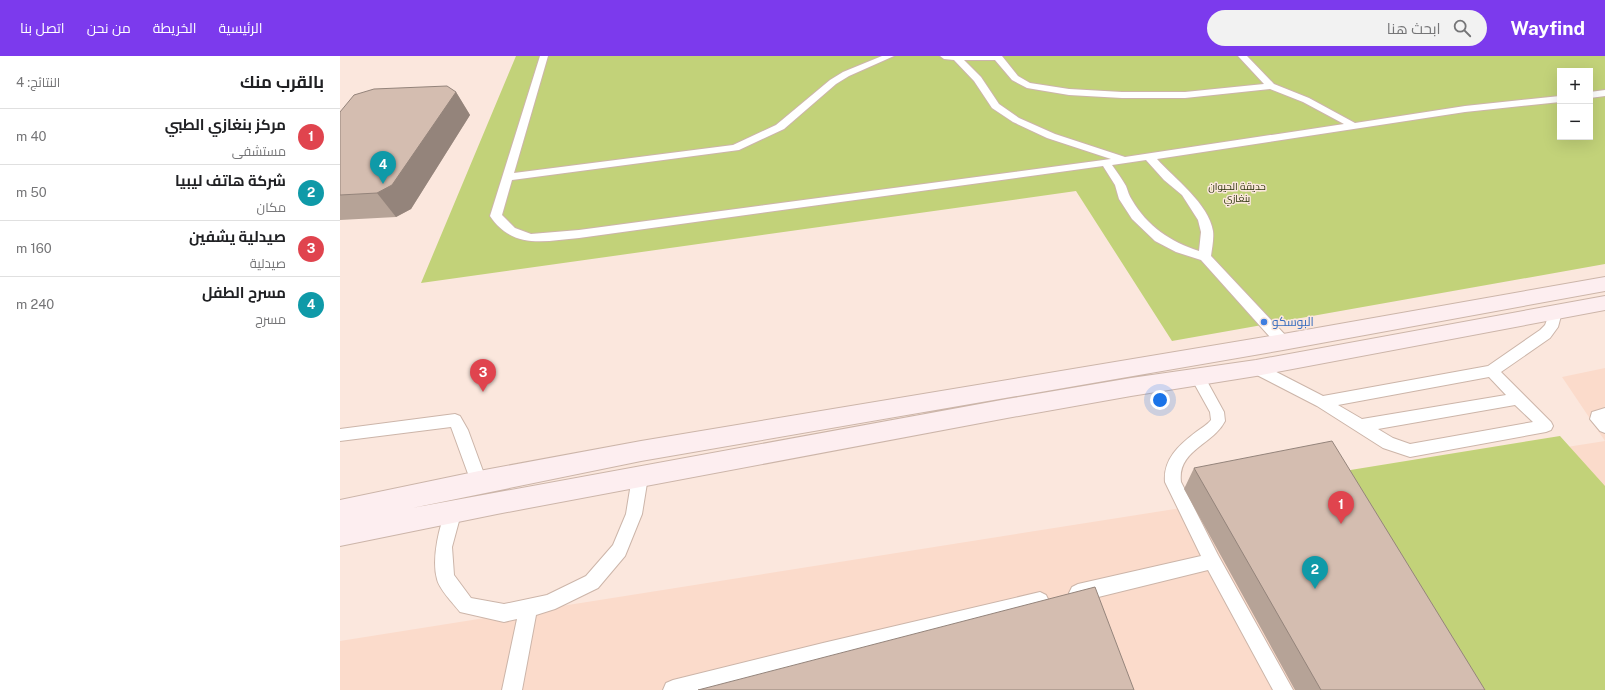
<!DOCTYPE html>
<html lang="ar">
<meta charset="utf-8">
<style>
:root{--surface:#fff;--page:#f2f2f2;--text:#202124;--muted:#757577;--line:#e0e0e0;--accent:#7c3aed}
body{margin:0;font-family:"Public Sans",Cairo,sans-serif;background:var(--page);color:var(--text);direction:rtl}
.controls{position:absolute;right:12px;top:12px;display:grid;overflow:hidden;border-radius:0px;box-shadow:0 4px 16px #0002}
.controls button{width:36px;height:36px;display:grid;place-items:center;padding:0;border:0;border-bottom:1px solid var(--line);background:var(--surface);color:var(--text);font:20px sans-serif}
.you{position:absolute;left:820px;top:344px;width:14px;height:14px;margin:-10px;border:3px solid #fff;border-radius:50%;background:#1a73e8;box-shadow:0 0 0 6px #1a73e833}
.badge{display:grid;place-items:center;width:26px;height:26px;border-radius:50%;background:var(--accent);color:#fff;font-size:13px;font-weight:700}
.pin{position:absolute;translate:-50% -33px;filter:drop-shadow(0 1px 2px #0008)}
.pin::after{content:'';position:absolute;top:21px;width:14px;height:12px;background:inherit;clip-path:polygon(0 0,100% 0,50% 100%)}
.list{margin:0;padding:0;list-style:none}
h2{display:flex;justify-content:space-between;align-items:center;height:52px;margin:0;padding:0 16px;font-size:17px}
h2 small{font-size:13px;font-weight:400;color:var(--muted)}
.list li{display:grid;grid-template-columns:26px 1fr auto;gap:12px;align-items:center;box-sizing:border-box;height:56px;padding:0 16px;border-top:1px solid var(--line)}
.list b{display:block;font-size:15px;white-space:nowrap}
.list p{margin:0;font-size:13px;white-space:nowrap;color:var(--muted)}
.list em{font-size:13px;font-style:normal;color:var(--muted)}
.icon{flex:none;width:22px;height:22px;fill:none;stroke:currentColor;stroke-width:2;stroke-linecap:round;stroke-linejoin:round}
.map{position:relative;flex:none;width:1265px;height:634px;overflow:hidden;direction:ltr}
header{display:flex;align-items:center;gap:24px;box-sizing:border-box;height:56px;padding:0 20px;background:var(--accent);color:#fff}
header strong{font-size:19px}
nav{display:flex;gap:22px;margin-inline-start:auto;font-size:14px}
.search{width:280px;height:36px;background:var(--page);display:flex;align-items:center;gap:10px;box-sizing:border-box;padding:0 14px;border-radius:22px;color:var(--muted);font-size:15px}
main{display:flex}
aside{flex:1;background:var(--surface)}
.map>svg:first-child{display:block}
</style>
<header>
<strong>Wayfind</strong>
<div class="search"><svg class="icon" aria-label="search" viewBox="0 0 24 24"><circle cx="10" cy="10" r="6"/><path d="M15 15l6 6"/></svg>ابحث هنا</div>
<nav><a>الرئيسية</a><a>الخريطة</a><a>من نحن</a><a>اتصل بنا</a></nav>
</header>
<main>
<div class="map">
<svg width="1265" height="634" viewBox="0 0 1265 634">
<rect width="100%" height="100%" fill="#fbe7dd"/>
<!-- built -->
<path fill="#fbdbcb" d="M1265,312V634H0V585L1265,385L1222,321Z"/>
<!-- green -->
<path fill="#c2d279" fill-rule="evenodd" d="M176,0H1265V208L832,285L736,135L81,227ZM1220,15H1250V81H1220Z
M1220,380L1265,430V634H1121L992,417Z"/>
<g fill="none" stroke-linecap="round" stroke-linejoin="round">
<!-- lane casing -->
<g stroke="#ccb5a9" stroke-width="2">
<path id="lane" d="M200,0H208L174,117L393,89L436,69L490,24L503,16L542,0H554L509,20L496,28L444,73L399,94L172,124L162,159L175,172L191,178L239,174L771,103L707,82L673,66L652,52L634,25L614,4L604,3L600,0H662L678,20L690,27L729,33L782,36H845L924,28L898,0H907L934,28L969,42L1015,67L1125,50L1220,40V46L1125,56L817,103C834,122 869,148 873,175C874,183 872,192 871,200L948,282L950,286L948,290L943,291L938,290L861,204L836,196L815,185L792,163L779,143L775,129L763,110L239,182C205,185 173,194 150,160ZM624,4H655L672,24L687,32L729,39L782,42H845L930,33L963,46L1004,68L785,101L715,78L679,62L659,48L641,21ZM806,104L824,124L842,139L858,164L861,176L859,195C831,186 807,170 792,144C789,140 788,135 786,130C782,123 777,116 772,109Z
M1265,34V40L1250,42V36Z
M1216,251L1221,253L1222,256L1218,271L1210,282L1161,316L1211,366L1213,370L1211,374L1206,376L1070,401L1043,392L977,350L911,316L909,312L911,308L916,307L921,308L983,340L1148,310L1200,274L1205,269L1211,253ZM1149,321L1166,339L1022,363L998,349ZM1175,349L1193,366L1070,388L1053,382L1038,373Z
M857,315L862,316L884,356L885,365C873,389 837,394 841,426L878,499L953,634H933L868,514L738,546L732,543L729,537L732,531L738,528L861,500L825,426C823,403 839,389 856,376C861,372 867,369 871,364L870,356L850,320L852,316Z
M1265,352V377L1260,375L1250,363L1252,356Z
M115,358L120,360L128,374L147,426L145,431L139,433L133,431L131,426L111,371L0,385V373Z
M300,414L306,416L308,421L302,458L285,500L258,532L215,553L196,559L182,634H162L177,563L164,566L120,556C113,547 99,533 97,523C91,502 100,467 108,449L114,447L120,449L122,454L112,491L114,519L131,542L164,548L207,539L246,520L273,489L286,458L292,421L294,416Z
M700,536L706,539L709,545L706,551L700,554L483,605L371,634H323L326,627L333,624L483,587Z"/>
</g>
<!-- secondary casing -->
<g stroke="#ccb5a9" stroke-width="2">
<path id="secondary" d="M1265,221V235L943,294L301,405L72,452L667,343L791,322L916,304L1265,240V254L916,320L791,340L667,362L157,458L0,490V444L139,415L301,385L943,278Z"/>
</g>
<!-- lane -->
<use href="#lane" fill="#fff" fill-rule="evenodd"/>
<!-- secondary -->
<use href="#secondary" fill="#fdeef0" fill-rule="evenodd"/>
</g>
<!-- wall -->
<path fill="#b6a397" d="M116,36L130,59L71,153L56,161L0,164V56Z
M854,412L1145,634H955L844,433Z"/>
<!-- shaded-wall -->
<path fill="#94847b" d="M116,36L130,59L71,153L56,161L37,137Z"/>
<!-- building -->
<path fill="#d4bdb0" stroke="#94847b" d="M107,30L116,36L52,129L37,137L0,139V56L14,39L34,33Z
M992,385L1145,634H981L854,412Z
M755,531L794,634H358Z"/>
<!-- markers -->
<circle fill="#3f7fe0" stroke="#fbe7dd" stroke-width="1.5" cx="924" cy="266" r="4"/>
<g text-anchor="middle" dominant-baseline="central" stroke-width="3" stroke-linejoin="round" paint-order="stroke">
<!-- far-park labels -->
<g font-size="10" fill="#2f350d" stroke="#fbe7dd">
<text x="897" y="130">حديقة الحيوان<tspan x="897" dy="12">بنغازي</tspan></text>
</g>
<!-- shop labels -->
<g font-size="12" fill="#366cbe" stroke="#fbe7dd" text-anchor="start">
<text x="932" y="266">البوسكو</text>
</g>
</g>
</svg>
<div class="controls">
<button>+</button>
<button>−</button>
</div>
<div class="you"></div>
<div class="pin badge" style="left:1001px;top:468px;background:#e0444e">1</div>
<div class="pin badge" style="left:975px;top:533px;background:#0f9aa8">2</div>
<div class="pin badge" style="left:143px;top:336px;background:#e0444e">3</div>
<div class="pin badge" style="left:43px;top:128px;background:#0f9aa8">4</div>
</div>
<aside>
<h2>بالقرب منك<small>النتائج: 4</small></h2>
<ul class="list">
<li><span class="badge" style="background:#e0444e">1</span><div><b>مركز بنغازي الطبي</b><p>مستشفى</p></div><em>40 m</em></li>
<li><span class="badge" style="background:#0f9aa8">2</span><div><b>شركة هاتف ليبيا</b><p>مكان</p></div><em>50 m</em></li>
<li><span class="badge" style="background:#e0444e">3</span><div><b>صيدلية يشفين</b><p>صيدلية</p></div><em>160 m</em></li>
<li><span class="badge" style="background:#0f9aa8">4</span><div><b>مسرح الطفل</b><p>مسرح</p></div><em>240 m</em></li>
</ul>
</aside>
</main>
